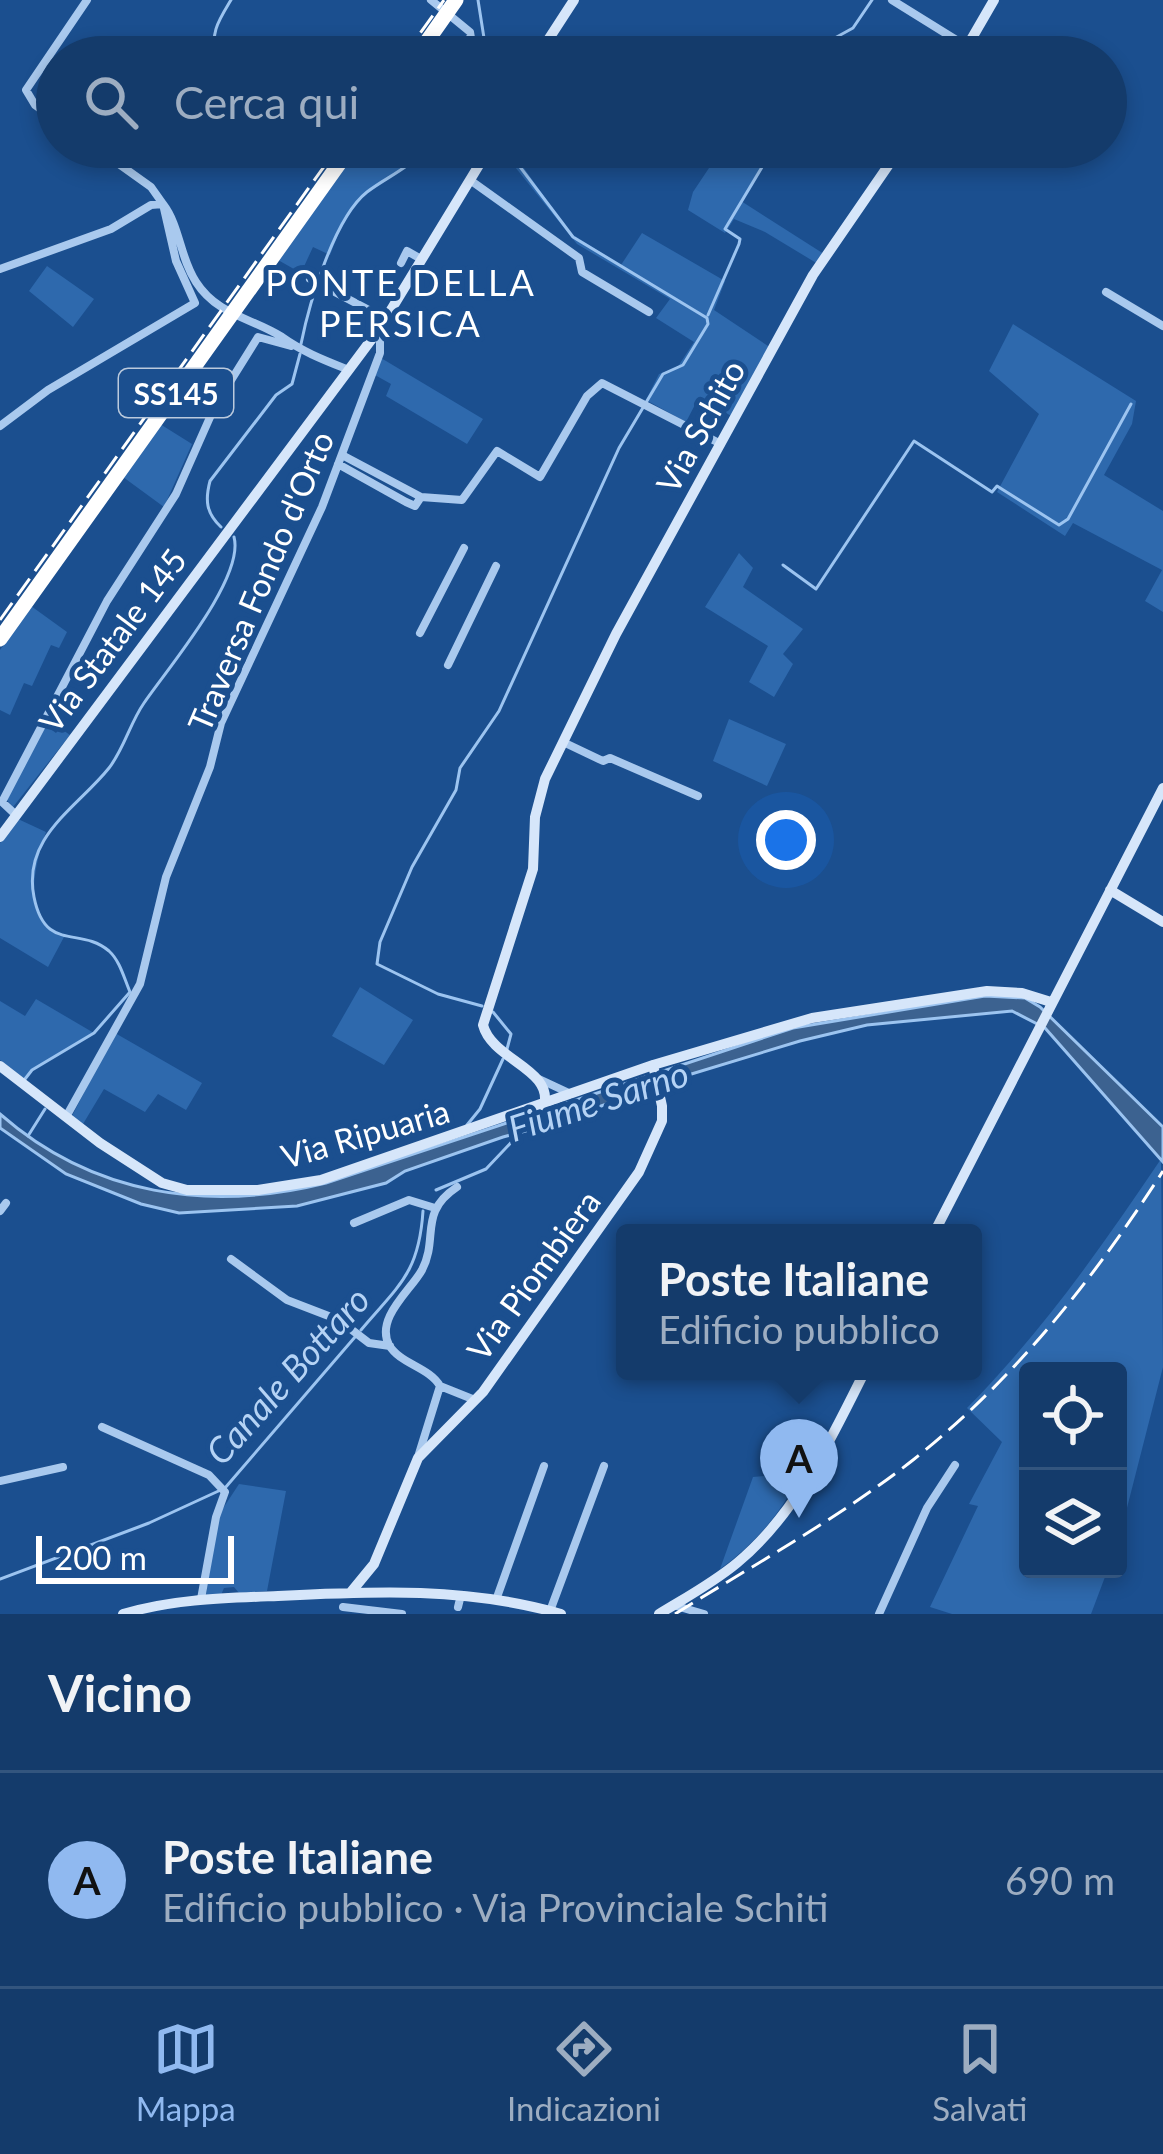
<!DOCTYPE html>
<html lang="it">
<meta charset="utf-8">
<style>
:root{--surface:#143b6b;--page:#1d4271;--text:#f1f3f6;--muted:#9dadc1;--line:#33557e;--accent:#90b9f0}
body{margin:0;font-family:Lato,sans-serif;background:var(--page);color:var(--text)}
.controls{position:absolute;right:36px;bottom:36px;display:grid;overflow:hidden;border-radius:12px;box-shadow:0 6px 18px #0003}
.controls button{width:108px;height:108px;display:grid;place-items:center;padding:0;border:0;border-bottom:3px solid var(--line);background:var(--surface);color:var(--text);font:60px sans-serif}
.scale{position:absolute;left:36px;bottom:30px;width:198px;box-sizing:border-box;padding-left:12px;border:6px solid #fff;border-top:0;font-size:33px;line-height:42px;white-space:nowrap;color:#fff;-webkit-text-stroke:9px #1b4f8f;paint-order:stroke}
.you{position:absolute;left:786px;top:840px;width:42px;height:42px;margin:-30px;border:9px solid #fff;border-radius:50%;background:#1a73e8;box-shadow:0 0 0 18px #1a73e833}
.badge{display:grid;place-items:center;width:78px;height:78px;border-radius:50%;background:var(--accent);color:#111;font-size:39px;font-weight:700}
.pin{position:absolute;translate:-50% -99px;filter:drop-shadow(0 3px 6px #0008)}
.pin::after{content:'';position:absolute;top:63px;width:42px;height:36px;background:inherit;clip-path:polygon(0 0,100% 0,50% 100%)}
.popup{position:absolute;left:616px;top:1224px;width:366px;height:156px;box-sizing:border-box;display:grid;place-content:center;border-radius:12px;background:var(--surface);filter:drop-shadow(0 3px 9px #0005);font-size:39px;white-space:nowrap;color:var(--muted)}
.popup b{font-size:45px;color:var(--text)}
.popup::after{content:'';position:absolute;left:50%;top:100%;margin-left:-24px;border:24px solid transparent;border-top-color:var(--surface)}
.list{margin:0;padding:0;list-style:none}
h2{display:flex;justify-content:space-between;align-items:center;height:156px;margin:0;padding:0 48px;font-size:51px}
h2 small{font-size:39px;font-weight:400;color:var(--muted)}
.list li{display:grid;grid-template-columns:78px 1fr auto;gap:36px;align-items:center;box-sizing:border-box;height:216px;padding:0 48px;border-top:3px solid var(--line)}
.list b{display:block;font-size:45px;white-space:nowrap}
.list p{margin:0;font-size:39px;white-space:nowrap;color:var(--muted)}
.list em{font-size:39px;font-style:normal;color:var(--muted)}
.icon{flex:none;width:66px;height:66px;fill:none;stroke:currentColor;stroke-width:2;stroke-linecap:round;stroke-linejoin:round}
.map{position:relative;flex:none;width:1163px;height:1614px;overflow:hidden}
.search{position:absolute;background:var(--surface);box-shadow:0 6px 18px #0003;left:36px;right:36px;top:36px;height:132px;display:flex;align-items:center;gap:30px;box-sizing:border-box;padding:0 42px;border-radius:66px;color:var(--muted);font-size:45px}
.sheet{height:372px;background:var(--surface)}
nav{display:flex;justify-content:space-around;align-items:center;box-sizing:border-box;height:168px;border-top:3px solid var(--line);background:var(--surface);font-size:33px;color:var(--muted)}
nav a{display:grid;justify-items:center;gap:6px}
nav .on{color:var(--accent)}
.map>svg:first-child{display:block}
</style>
<div class="map">
<svg width="1163" height="1614" viewBox="0 0 1163 1614">
<rect width="100%" height="100%" fill="#1b4f8f"/>
<!-- green -->
<path fill="#2e69ad" d="M359,147H426C409,170 384,177 364,195C345,212 339,233 330,255L313,247L301,273L278,260Z
M499,147H509L570,233L621,265L642,233L725,281L714,310L771,348L733,417L699,397L686,422L646,400L659,374L677,368L694,342L656,318L670,299L577,244Z
M723,147H772L741,201L824,254L818,264L765,232L734,219L725,233L688,210L693,192Z
M47,266L94,299L73,327L29,291Z
M1013,324L1136,401L1132,424L1104,475L1163,511V612L1145,601L1162,570L1073,523L1065,536L997,492L1039,414L989,371Z
M381,358L483,419L467,444L386,396L391,384L375,375Z
M160,424L192,444L164,507L123,477Z
M739,553L753,568L743,587L803,629L783,654L793,664L774,697L749,682L768,646L705,607Z
M31,606L67,632L59,648L51,645L32,686L24,683L10,715L0,710V650Z
M729,719L786,744L767,786L713,761Z
M45,725L56,733L60,728L70,735L13,807L7,800Z
M18,819L46,832C35,863 19,925 64,937L48,967L0,938V843Z
M360,987L413,1020L384,1065L332,1036Z
M36,999L94,1033L32,1070L25,1079L0,1060V1001L25,1016Z
M115,1033L202,1083L186,1110L158,1094L145,1112L104,1089L83,1124L72,1116Z
M1161,1159L1163,1367L1118,1543V1371H1028V1569H1108L1091,1614H952L930,1607L978,1506L969,1504L1002,1442L967,1408C1042,1332 1101,1248 1161,1159Z
M774,1475L796,1482C778,1517 752,1546 720,1569L753,1477Z
M239,1484L286,1491L267,1591L239,1593L234,1587L224,1588L221,1595H206L218,1516Z"/>
<!-- water -->
<path fill="#3c6290" stroke="#9cc4f0" stroke-width="3" d="M985,996L1025,998L1040,1007L1163,1127V1162L1045,1028L1012,1011L867,1025L800,1041L675,1079L552,1124L503,1137L405,1171L386,1183L297,1206L179,1213L141,1204L66,1174L0,1128V1114C93,1196 209,1212 326,1183L793,1028Z"/>
<g fill="none" stroke-linecap="round" stroke-linejoin="round">
<!-- stream -->
<path stroke="#9cc4f0" stroke-width="3" d="M478,0L487,57
M217,57C209,34 219,20 231,0
M823,57L833,39L853,28L872,0
M708,315L739,244L740,239L725,229L774,147
M301,344C309,304 334,218 367,192C388,176 409,169 426,147
M221,527C206,513 205,500 210,481L276,395L292,384L300,354
M783,565L816,589L914,441L992,492L997,486L1059,525L1068,519L1131,404
M482,1006L438,994L377,964L380,942L412,867L456,790L460,768L499,711L619,448L663,374L683,365L708,324L707,318L573,237L505,147
M493,1012L511,1034L507,1049
M25,1079L32,1070L94,1033L130,992C124,978 120,961 109,951C80,926 45,953 34,897C22,837 77,808 109,768C124,749 130,723 144,703C167,669 245,578 234,537
M467,1125L480,1109L503,1059
M28,1136L45,1109
M436,1190L486,1169L521,1132
M361,1330C399,1285 419,1273 423,1211
M0,1579L149,1523L225,1488L355,1337"/>
<!-- street -->
<path stroke="#a9c9ee" stroke-width="8" d="M431,0L470,32L474,57
M892,0L966,46
M57,121L35,105L26,90L87,0
M470,180L579,258L582,272L649,312
M401,263L407,251L421,259
M0,269L111,229L151,205L163,204C180,226 180,258 196,282C217,315 252,318 282,337C303,352 324,360 349,370
M310,279L386,319
M1106,292L1163,326
M0,426L48,390L195,303L176,261L163,204L151,187L95,147
M342,455L421,497L462,500L497,451L540,477L587,396L602,383L721,444
M338,464L406,502L415,506L421,497
M420,633L464,548
M448,665L496,566
M563,742L603,761L610,758L698,796
M16,815L2,802L107,601L176,494L215,406L258,337L291,346
M539,1079L569,1093
M66,1117L140,984L166,877L210,767L221,723L322,507L380,353V328
M0,1211L6,1203
M354,1223L409,1200L435,1208
M231,1259L287,1300L339,1320L369,1343L390,1346
M440,1386L475,1400
M102,1427L209,1475L225,1492L216,1517L201,1599
M418,1457L440,1386C429,1367 400,1364 389,1345C375,1318 411,1290 422,1270C439,1237 418,1213 457,1187
M0,1481L63,1467
M496,1600L544,1466
M673,1605L704,1614
M343,1607L402,1614
M458,1607L461,1595
M550,1611L604,1466
M879,1614L927,1508L955,1465"/>
<!-- secondary -->
<path stroke="#d6e6fa" stroke-width="10" d="M537,57L574,0
M961,57L994,0
M0,837L380,328L490,147
M1110,890L1163,922
M0,1066L100,1143L162,1183L187,1190H258L321,1180L653,1065L812,1018L987,991L1022,993L1051,1002
M544,1106C554,1069 492,1060 483,1025L533,869L535,817L545,779L616,634L813,275L901,147
M934,1233L1163,788
M351,1592L374,1564L418,1458L483,1392L639,1172L662,1121V1106L653,1065
M123,1614C173,1599 225,1598 278,1596C374,1591 468,1587 561,1614
M659,1614C685,1598 713,1583 737,1563C798,1512 830,1440 865,1371"/>
<!-- highway -->
<path stroke="#fff" stroke-width="15" d="M416,57L456,0
M0,639L351,147"/>
<!-- rail -->
<path stroke="#fff" stroke-width="3" stroke-dasharray="21 9" stroke-linecap="butt" d="M403,57L444,0
M0,620L338,147
M675,1614C755,1564 839,1518 913,1460C1015,1379 1093,1280 1163,1171"/>
</g>
<g text-anchor="middle" dominant-baseline="central" stroke-width="10" stroke-linejoin="round" paint-order="stroke">
<!-- shield labels -->
<rect fill="#1b4f8f" stroke="#bbcadd" stroke-width="3" x="119" y="369" width="114" height="48" rx="9"/>
<g font-size="30" font-weight="bold" fill="#fff">
<text x="176" y="393">SS145</text>
</g>
<!-- street labels -->
<g font-size="33" fill="#fff" stroke="#1b4f8f">
<text transform="translate(700 426) rotate(-61)">Via Schito</text>
<text transform="translate(260 581) rotate(-67)">Traversa Fondo d'Orto</text>
<text transform="translate(112 640) rotate(-53)">Via Statale 145</text>
<text transform="translate(365 1133) rotate(-16)">Via Ripuaria</text>
<text transform="translate(533 1275) rotate(-54)">Via Piombiera</text>
</g>
<!-- neighbourhood labels -->
<g font-size="36" letter-spacing="3" fill="#fff" stroke="#1b4f8f">
<text x="401" y="282">PONTE DELLA<tspan x="401" dy="41">PERSICA</tspan></text>
</g>
<!-- water labels -->
<g font-size="36" font-style="italic" fill="#b5d3f5" stroke="#1b4f8f">
<text transform="translate(598 1100) rotate(-18)">Fiume Sarno</text>
<text transform="translate(287 1375) rotate(-48)">Canale Bottaro</text>
</g>
</g>
</svg>
<div class="controls">
<button><svg class="icon" aria-label="locate" viewBox="0 0 24 24"><circle cx="12" cy="12" r="6"/><path d="M12 2v4M12 18v4M2 12h4M18 12h4"/></svg></button>
<button><svg class="icon" aria-label="layers" viewBox="0 0 24 24"><path d="M12 4l9 5-9 5-9-5zM3 14l9 5 9-5"/></svg></button>
</div>
<div class="scale">200 m</div>
<div class="you"></div>
<div class="pin badge" style="left:799px;top:1518px">A</div>
<div class="popup"><b>Poste Italiane</b>Edificio pubblico</div>
<div class="search"><svg class="icon" aria-label="search" viewBox="0 0 24 24"><circle cx="10" cy="10" r="6"/><path d="M15 15l6 6"/></svg>Cerca qui</div>
</div>
<section class="sheet">
<h2>Vicino<small></small></h2>
<ul class="list">
<li><span class="badge">A</span><div><b>Poste Italiane</b><p>Edificio pubblico · Via Provinciale Schiti</p></div><em>690 m</em></li>
</ul>
</section>
<nav>
<a class="on"><svg class="icon" aria-label="map" viewBox="0 0 24 24"><path d="M3 6l6-2 6 2 6-2v14l-6 2-6-2-6 2zM9 4v14M15 6v14"/></svg>Mappa</a>
<a><svg class="icon" aria-label="directions" viewBox="0 0 24 24"><path d="M12 3l9 9-9 9-9-9zM9 14v-3h6M13 9l2 2-2 2"/></svg>Indicazioni</a>
<a><svg class="icon" aria-label="saved" viewBox="0 0 24 24"><path d="M7 4h10v16l-5-4-5 4z"/></svg>Salvati</a>
</nav>
